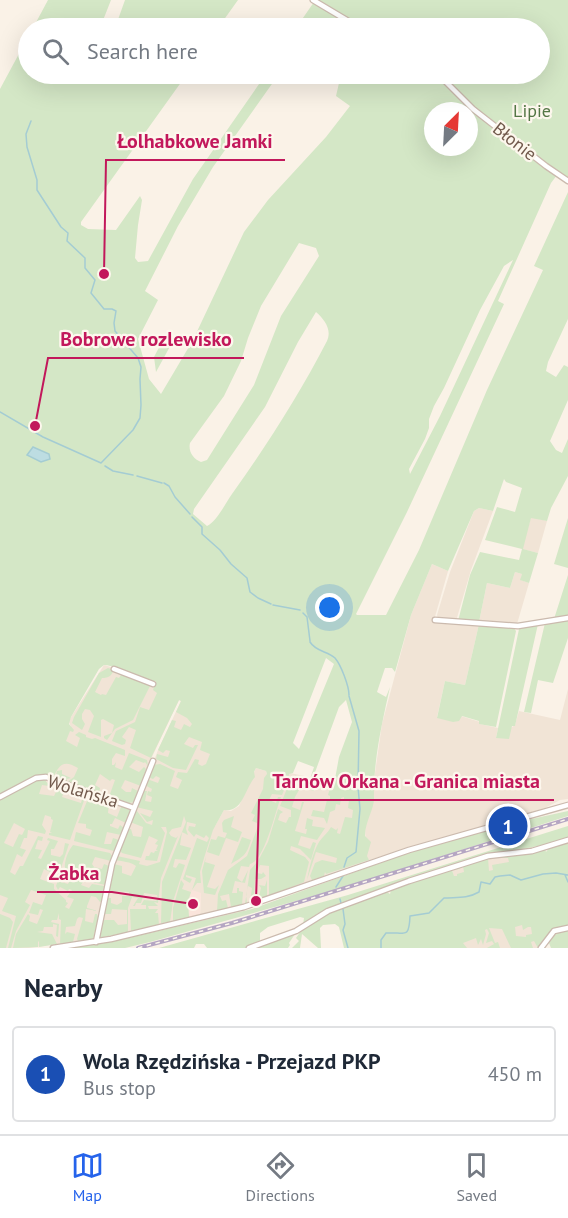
<!DOCTYPE html>
<meta charset="utf-8">
<style>
:root{--surface:#fff;--page:#f2f2f3;--text:#1f2937;--muted:#747a83;--line:#e0e1e3;--accent:#2563eb}
body{margin:0;font-family:"PT Sans",sans-serif;background:var(--page);color:var(--text)}
.compass{position:absolute;left:424px;top:102px;width:54px;height:54px;border-radius:50%;background:var(--surface);box-shadow:0 6px 24px #0002;rotate:24deg}
.you{position:absolute;left:330px;top:608px;width:21px;height:21px;margin:-15px;border:4px solid #fff;border-radius:50%;background:#1a73e8;box-shadow:0 0 0 9px #1a73e833}
.badge{display:grid;place-items:center;width:39px;height:39px;border-radius:50%;background:var(--accent);color:#fff;font-size:20px;font-weight:700}
.pin{position:absolute;translate:-50% -50%;border:3px solid #fff;box-shadow:0 2px 6px #0006}
.list{margin:0;padding:0;list-style:none}
h2{display:flex;justify-content:space-between;align-items:center;height:78px;margin:0;padding:0 24px;font-size:26px}
h2 small{font-size:20px;font-weight:400;color:var(--muted)}
.list li{display:grid;grid-template-columns:39px 1fr auto;gap:18px;align-items:center;box-sizing:border-box;height:96px;margin:0 12px 12px;padding:0 12px;border:2px solid var(--line);border-radius:6px}
.list b{display:block;font-size:22px;white-space:nowrap}
.list p{margin:0;font-size:20px;white-space:nowrap;color:var(--muted)}
.list em{font-size:20px;font-style:normal;color:var(--muted)}
.icon{flex:none;width:33px;height:33px;fill:none;stroke:currentColor;stroke-width:2;stroke-linecap:round;stroke-linejoin:round}
.map{position:relative;flex:none;width:568px;height:948px;overflow:hidden}
.search{position:absolute;background:var(--surface);box-shadow:0 6px 24px #0002;left:18px;right:18px;top:18px;height:66px;display:flex;align-items:center;gap:15px;box-sizing:border-box;padding:0 21px;border-radius:33px;color:var(--muted);font-size:22px}
.sheet{height:186px;background:var(--surface)}
nav{display:flex;justify-content:space-around;align-items:center;box-sizing:border-box;height:84px;border-top:2px solid var(--line);background:var(--surface);font-size:16px;color:var(--muted)}
nav a{display:grid;justify-items:center;gap:3px}
nav .on{color:var(--accent)}
.map>svg:first-child{display:block}
</style>
<div class="map">
<svg width="568" height="948" viewBox="0 0 568 948">
<rect width="100%" height="100%" fill="#faf2e7"/>
<!-- residential -->
<path fill="#f1e4d6" d="M479,508L493,511L471,570L456,621L438,619L437,615L450,572L474,511Z
M531,517L547,521L538,553L522,549Z
M432,564L448,571L434,620L479,624L465,685L445,681L437,717L461,716L480,722V724L498,728L496,738L515,725L519,711L560,720L568,689V799L560,800L545,808L369,860L366,857L365,826L374,798L372,794L382,724L411,615Z
M515,572L522,574L521,580L529,583L517,624L479,622L487,583L510,588Z
M104,665L155,680L216,670L215,826L224,810L231,811L239,806L256,768L266,771L268,777L289,752L290,773L309,777L312,782L314,775L335,780L336,777L350,798L354,809L362,862L247,903L200,915L201,893L188,901L189,917L99,938L112,870L158,750L181,701L179,700L152,757L111,861L95,937L93,939L29,948H0V851L24,800L46,779L71,727L69,722L71,717Z
M510,855L521,869L454,878L452,869L488,858Z
M533,921L538,948H444L464,931Z"/>
<!-- commercial -->
<path fill="#fae4db" d="M192,890L201,893L200,915L189,917L188,901Z"/>
<!-- green -->
<path fill="#d4e7c6" fill-rule="evenodd" d="M48,0H111L100,28H33Z
M125,0H238L218,28H115Z
M315,0H568V180L473,108L439,74H540V28H362Z
M314,2L358,28H296Z
M28,37V74H187L81,222V225L88,229L116,230L140,196L142,200L138,225L135,258L138,262L148,261L193,179L266,74H279L213,167L178,226L145,291L158,300L138,339L149,379L161,394L193,340L244,232L268,200L326,137L350,106L336,96L339,83L331,78V74H436L471,108L557,175L551,183L498,301L504,304L407,512L356,614L357,615H386L419,550L487,390L543,270L534,266L568,192V319L548,362L546,371L556,377L564,365L568,367V400L550,441L556,450L562,453L568,439V476L551,508L547,521L531,518L523,549L538,553L529,583L520,580L522,574L515,572L510,588L487,583L479,622L458,621L470,575L480,552L519,560L522,549L485,540L497,507L515,512L522,488L506,482L504,479L493,511L479,508L474,511L448,571L432,564L411,615L395,672L392,668H385L377,692L386,697L390,687C382,723 373,762 374,799C374,809 365,822 365,836L371,842L367,856L369,860L326,874L325,872L324,876L312,880L310,876L315,863L322,860L336,863L337,858L316,852L307,880C309,868 313,852 319,842C323,836 328,833 331,827L336,830L338,828L337,833L340,834L345,817L352,818L353,810L348,808L349,800H344V797L341,798L340,805L336,804L335,810L330,812L327,824L324,818L311,816L313,810L324,812L327,800H330V796L328,795L332,781L321,778L319,782H316L314,791L311,790L312,782L310,779L314,767L298,761L293,773L289,774L287,783L283,781L285,775L282,774L276,787L280,789L286,785L282,795L272,794L269,800L276,803L278,797H281C275,812 265,860 250,864L249,867L241,866L237,878L242,882L248,870L245,883L235,881L232,893H237V888H239V891L243,892L242,905L231,907L229,894L220,896L222,901L226,900L228,908L217,911L218,894L228,870L247,856L258,826L257,823L252,821L255,815L251,813L263,789L264,778L267,774L266,771L256,768L254,772L255,777C245,788 243,813 224,810L213,830L204,858L200,872L201,883H197L192,890L196,878L186,875V877L192,879L190,883L183,879L197,838L207,842L209,838L206,835L204,838L196,834L194,837L188,830L189,826L195,827L196,824L187,822L186,829L188,835L182,832L180,845L191,848L186,860L175,859L173,867L176,868L179,863L185,865L173,901L170,922L161,923L162,882L186,822L184,816L181,827L172,829L169,833L171,836L176,838L178,836L161,878L158,903L154,902L158,906H148L149,909H158L155,913H158L159,925L131,931L130,909H146V905H141L144,900L156,901L158,899L157,895L144,893L141,903H136L135,906H133L138,898L132,897L128,908V932L99,938L102,920H114L118,925L127,924V910L112,909L111,914H105L104,911L107,898H111V903L117,905L122,902V896H129V892L111,891L109,894L107,890L114,864L122,866V873L131,876L136,866C132,862 120,861 115,860L117,856L140,861L139,864L147,866L160,862L167,832L166,827H161L165,833L157,861L145,860L146,856H149L151,852L154,853L155,851H158L156,850L158,845L155,844L158,840L149,836L141,858L122,853L119,849L128,829H131L133,836L141,837L143,827L130,822L135,811H137L146,823L152,825L153,820L147,822L140,813L150,817L153,811L136,807L143,791H147L145,801L151,802L152,797L147,795L148,791L151,792L152,789L145,785L147,779L158,783L160,778L156,776L153,779L148,777L153,765L160,764L175,771L170,786L178,789L182,780L176,777L178,772L187,773L195,759L199,760L198,764L202,766L206,764L210,754L200,750L202,742L189,737L184,744L193,748L195,745H198L186,770L173,768L156,759L157,754L168,757L170,751L166,750L163,753L158,750L172,720L176,721L174,727L181,730L184,724L190,727L192,724L187,718L176,712L181,701L179,700L151,758L130,748L136,730L129,727L122,737L126,740L125,744L122,745L112,741L116,731L135,722L140,707L149,710L157,693L153,690L156,681C139,682 122,666 104,665L99,669L71,717L69,724L74,730L73,732L70,731L66,741L77,747L80,738L75,735L79,732L86,735V737L92,739L95,738L125,750V756L116,753L112,759V765H114L116,762L115,767L122,770L129,753L147,760L148,766L145,762L144,763L136,760L129,767L139,772L144,767L146,769L141,786L125,780L121,788L126,792H131L132,788L138,791L134,802L129,803L108,796L107,794H110L115,780L112,779L110,781L100,774L95,785L100,788L99,793L55,779L57,771L62,770V774L71,778L67,779V782L74,777L78,768C63,759 59,765 53,778L46,776L0,795V89ZM433,111H469V147H433ZM299,243L316,248L319,256L281,316L254,385L207,460L201,462C193,459 188,451 190,443L224,396L241,361L248,338L261,306ZM513,260L440,416L410,474L409,469L425,439L429,428V419L434,406L444,388L480,310L504,266ZM316,312C325,320 332,330 327,341C299,395 267,445 232,494C225,504 217,521 207,526L193,514L194,509L265,407L298,342ZM326,658L334,664L299,749L293,743ZM346,700L352,722L339,757L335,779L314,775L339,707Z
M165,336L172,337L173,341L156,372L154,357Z
M568,518V568L554,564Z
M568,575V616L554,619Z
M568,618V638L553,683L538,680L531,713L524,712L545,623Z
M479,624L513,627L516,631L496,727L479,724V721L462,716L459,721L453,722L437,718L445,681L465,685Z
M538,624L515,726H512L509,739L496,738L519,629Z
M108,668L114,670C111,676 109,678 102,678L95,692L101,695L102,694L106,695L116,677L119,678L121,675L117,673L123,674L150,686L133,720L115,729L107,740L104,738V736L112,733L114,725L103,719L101,720V737L88,732L94,716L90,710L85,709L82,714V719L85,724L82,730L72,723L74,717L99,673Z
M292,776L304,778L301,788L304,789L299,790L295,797L292,807L300,810L302,802H304L295,831L306,834L307,829H305L307,818L313,820L312,826L325,828L317,840L301,836L298,845L310,849L313,842L316,843L311,860L300,849L291,846L290,850L305,857L309,862L304,882L269,896V866L260,865L257,873L262,874L263,872L266,876L261,879H255L254,897L259,896L261,888L259,885L265,886L267,880V896L250,902L252,888L248,886L246,895L247,903L245,904L250,870L258,861L268,842L278,809L283,812L280,814L278,820L286,823L289,817H291V810L280,806Z
M37,779H46V782L54,785L49,786L42,785L39,794L54,796L60,784L81,790L79,794L64,792L62,797L81,803L83,796L86,795L70,840L49,835V833H52L50,832L53,820L51,819V817L45,815L42,825L46,831L45,834L28,830L27,838H24L20,848L26,850L22,857L17,854L10,872L15,875L20,866H23L38,836L43,837L42,841L38,840L35,849L42,850L38,858L41,859L50,841L47,840L48,838L58,841L54,849H51V855L60,857L63,854L65,843L69,844L60,871L58,870L56,875L44,869L40,879L54,884V889L66,900V902L68,903L65,907L69,909L74,899L67,897L72,890L69,889L68,891L60,887L58,890L56,886L60,875L63,876L61,882L68,884L71,876L62,873L65,869C64,861 68,851 73,845L110,853L112,856L111,861L95,857L92,864L94,867L102,869L104,864L109,866L105,885L84,880L81,885L89,888L92,884L104,886L102,901L100,902L96,897L91,896L87,906V908L98,911L86,909L85,921L93,923L95,914H97L98,918L93,939L78,941L77,939L83,918L79,917L77,919L75,926L66,927L65,934L67,932L75,934L73,942L60,944L61,920L59,919V913L57,920H52L51,922L59,924L58,937L56,936L57,925L53,924V927H44L43,931L37,932L52,934L57,944L39,947V942L38,941V947L13,948L16,934L28,914L30,916L29,921L37,924L43,910L40,909L38,915L29,913L33,902L42,905L46,895L31,890L25,902L30,905L16,931L11,948H8L16,916L2,911L8,898L0,895V798ZM14,823L25,829L22,835L19,834L13,847L4,843Z
M90,794L116,803V805L109,803L108,813L117,817L121,807L124,805L130,810L126,823L115,818L112,824H110V826L118,829L120,825L124,828L121,835L107,832L104,844H111L113,838L119,840L114,851L74,841L76,832L90,836L92,830L86,828V824L78,823Z
M568,811V816L540,825L342,888L150,942L125,948H69L124,939L252,909L413,851L489,829L508,828L527,820Z
M234,816L231,827L242,832L238,842L226,838L219,856L207,852L211,839L216,840L218,836L225,838L227,833L223,832L222,823L224,820Z
M568,826V839C537,848 505,850 474,859C425,873 377,892 329,908L317,914L303,925L304,918L300,917L268,927L260,933V943L246,948H207L204,944H196L194,948H159L348,895Z
M242,837L251,840C246,856 244,856 231,864Z
M568,842V926L554,929L538,948L534,941L531,942L533,948H511L502,929L489,928L495,943L498,942L500,948H487L494,944L492,941L486,943L489,933L487,929L485,930L486,934L483,945L481,939L478,945L476,938L463,943L467,948H344L339,927L335,924L323,925L320,928L321,948H318L302,934L300,948H292L299,941L296,938C314,910 357,904 387,892L390,894L391,890L459,867L460,869L452,870L454,876H457V874L464,872L463,866L488,858L489,871L493,870L492,865L509,862L508,858H490L545,849L546,852L549,848ZM522,925L523,930L528,927H531L532,934L526,935V937L516,936L515,927Z
M206,856L205,862L215,865L207,887L215,889L219,885L215,895L204,893L202,871Z
M181,880L184,884L182,889L191,892L188,901L189,917L173,921V908Z
M0,914L10,918L13,922L6,948H0Z
M568,930V948H551L549,943C554,934 558,932 568,930Z
M295,934L289,943L290,945L288,948H251Z"/>
<!-- water -->
<path fill="#bddde2" stroke="#a4ccd3" stroke-width="1.5" d="M33,447L49,454L50,459L41,462L27,455Z"/>
<g fill="none" stroke-linecap="round" stroke-linejoin="round">
<!-- stream -->
<path stroke="#a4ccd3" stroke-width="1.5" d="M31,121L26,134L27,147L37,180V190L61,227L68,233L67,241L85,258V268L95,280L91,293L104,309H112L116,311L114,323L115,331L138,358L141,367L140,379L141,405L140,418L133,430L101,463
M0,412L43,437L101,463
M105,466L113,471L133,475
M137,476L162,483
M164,483L169,486L175,497L190,514
M192,517L202,527V534L220,550L231,564L247,578L250,592L258,598L271,604
M273,605L300,610
M303,613L307,617L310,641
M310,642C316,652 328,651 335,658C341,665 349,686 349,695
M344,867L347,858L356,852L360,809L358,787L359,731L349,696
M565,875L568,882
M336,887L343,876
M340,899L341,903
M343,909L345,924L343,930L348,948
M381,948V940L386,933C406,932 409,939 410,916L429,913L444,898C456,897 467,899 479,892L481,882L490,884L495,877L500,876L510,875L521,880L543,874L556,873L568,875"/>
<!-- minor casing -->
<g stroke="#cbbaae" stroke-width="7">
<path id="minor" d="M313,0L360,28
M438,74L473,109L546,166L568,181
M435,620L518,626L568,618
M114,669L153,684
M0,797L36,778L46,777L134,808
M96,942L112,864L153,761
M53,948L111,939L244,907L409,850L568,805
M249,948L296,931L328,911L409,881L488,856L532,851L568,840
M541,948L554,931L568,928"/>
</g>
<!-- minor -->
<use href="#minor" stroke="#fff" stroke-width="4.5"/>
<!-- rail casing -->
<g stroke="#b5a6c3" stroke-width="4">
<path id="rail" d="M138,948L232,923L568,819"/>
</g>
<!-- rail -->
<use href="#rail" stroke="#fdf7ed" stroke-width="1.5" stroke-dasharray="4.5" stroke-linecap="butt"/>
</g>
<g text-anchor="middle" dominant-baseline="central" stroke-width="4.5" stroke-linejoin="round" paint-order="stroke">
<!-- park labels -->
<g font-size="18" fill="#557746" stroke="#fdf7ed">
<text x="532" y="110">Lipie</text>
</g>
<!-- street labels -->
<g font-size="18" fill="#725a4d" stroke="#fdf7ed">
<text transform="translate(515 141) rotate(38)">Błonie</text>
<text transform="translate(83 791) rotate(17)">Wolańska</text>
</g>
</g>
<!-- callouts -->
<path fill="none" stroke="#c2185b" stroke-width="2" d="M104 274L106 160H285M35 426L48 358H244M256 901L259 800H554M193 904L112 892H37"/>
<g fill="#c2185b" stroke="#fdf7ed" stroke-width="2">
<circle cx="104" cy="274" r="6"/>
<circle cx="35" cy="426" r="6"/>
<circle cx="256" cy="901" r="6"/>
<circle cx="193" cy="904" r="6"/>
</g>
<g font-size="20" text-anchor="middle" font-weight="bold" fill="#c2185b" stroke="#fdf7ed" stroke-width="4.5" stroke-linejoin="round" paint-order="stroke">
<text x="195" y="148">Łolhabkowe Jamki</text>
<text x="146" y="346">Bobrowe rozlewisko</text>
<text x="406" y="788">Tarnów Orkana - Granica miasta</text>
<text x="74" y="880">Żabka</text>
</g>
</svg>
<svg class="compass" viewBox="-18 -18 36 36"><path d="M0-13l5 13h-10z" fill="#e53935"/><path d="M0 13l5-13h-10z" fill="#747a83"/></svg>
<div class="you"></div>
<div class="pin badge" style="left:508px;top:826px;background:#1a4fb4">1</div>
<div class="search"><svg class="icon" aria-label="search" viewBox="0 0 24 24"><circle cx="10" cy="10" r="6"/><path d="M15 15l6 6"/></svg>Search here</div>
</div>
<section class="sheet">
<h2>Nearby<small></small></h2>
<ul class="list">
<li><span class="badge" style="background:#1a4fb4">1</span><div><b>Wola Rzędzińska - Przejazd PKP</b><p>Bus stop</p></div><em>450 m</em></li>
</ul>
</section>
<nav>
<a class="on"><svg class="icon" aria-label="map" viewBox="0 0 24 24"><path d="M3 6l6-2 6 2 6-2v14l-6 2-6-2-6 2zM9 4v14M15 6v14"/></svg>Map</a>
<a><svg class="icon" aria-label="directions" viewBox="0 0 24 24"><path d="M12 3l9 9-9 9-9-9zM9 14v-3h6M13 9l2 2-2 2"/></svg>Directions</a>
<a><svg class="icon" aria-label="saved" viewBox="0 0 24 24"><path d="M7 4h10v16l-5-4-5 4z"/></svg>Saved</a>
</nav>
